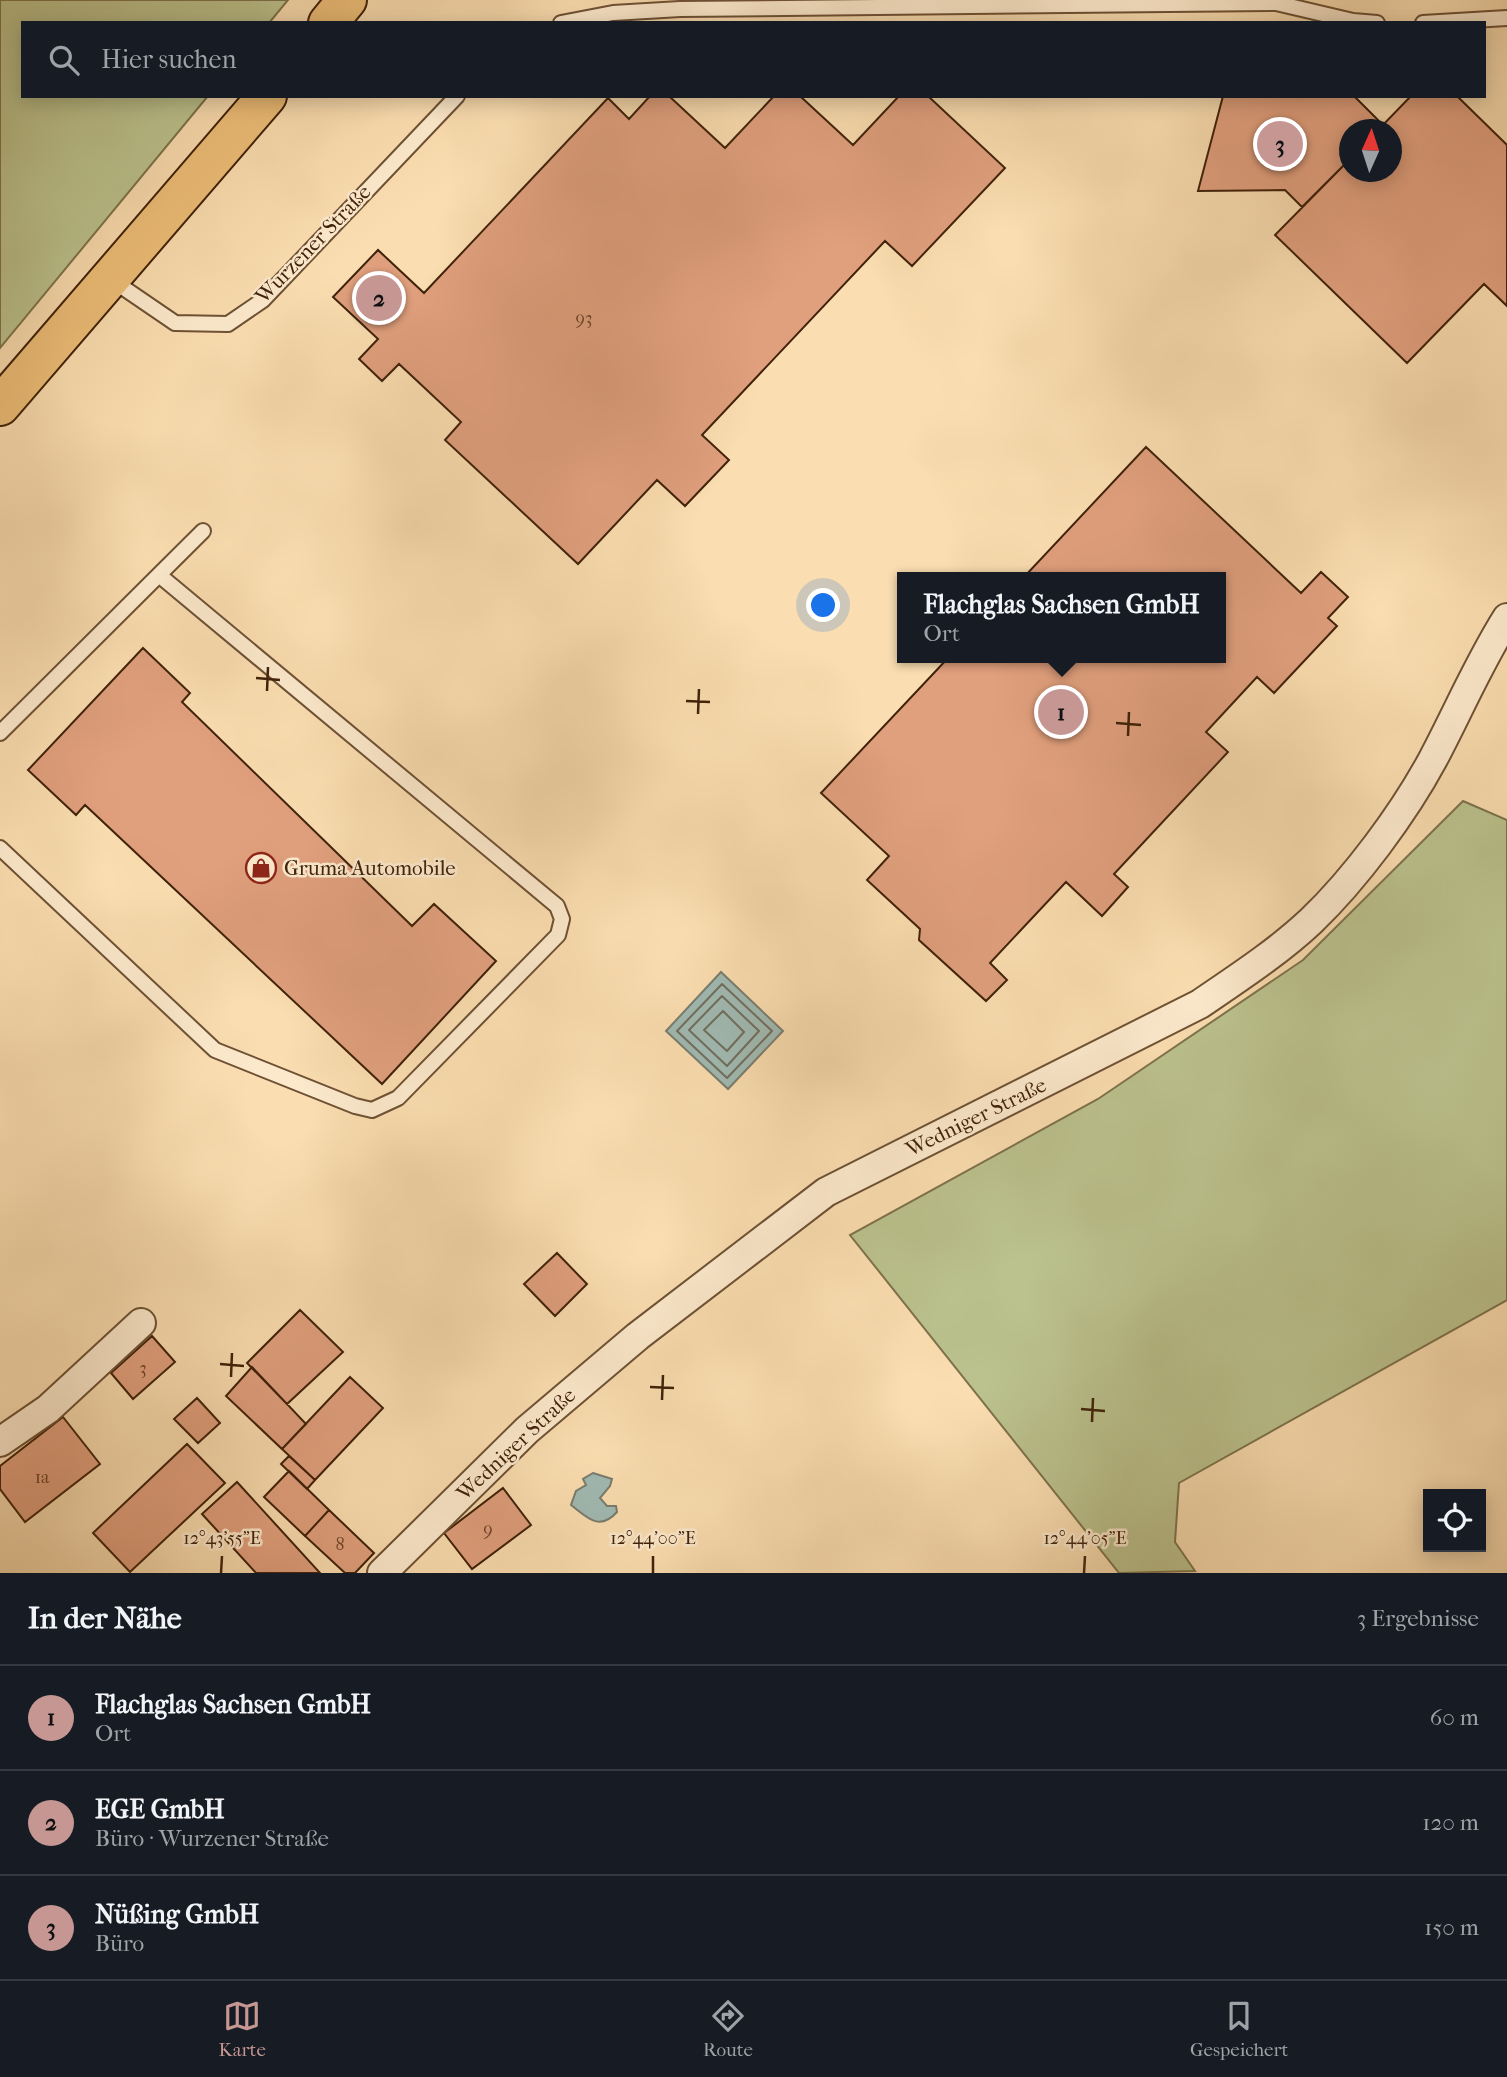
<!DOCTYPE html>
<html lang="de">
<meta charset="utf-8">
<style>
:root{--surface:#171b24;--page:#20242c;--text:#f1f3f6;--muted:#9ea1a6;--line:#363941;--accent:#c59692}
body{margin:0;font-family:"IM FELL French Canon",serif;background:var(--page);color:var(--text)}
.controls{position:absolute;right:21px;bottom:21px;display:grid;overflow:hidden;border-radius:0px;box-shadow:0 4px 18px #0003}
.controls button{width:63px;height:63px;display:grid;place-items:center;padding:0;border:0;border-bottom:2px solid var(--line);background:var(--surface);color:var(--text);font:35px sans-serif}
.compass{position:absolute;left:1339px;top:119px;width:63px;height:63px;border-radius:50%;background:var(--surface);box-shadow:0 4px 18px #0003;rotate:3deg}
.you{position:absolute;left:824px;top:606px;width:24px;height:24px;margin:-18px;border:5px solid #fff;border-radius:50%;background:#1a73e8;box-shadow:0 0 0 10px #1a73e833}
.badge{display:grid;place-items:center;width:46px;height:46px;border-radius:50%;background:var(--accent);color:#111;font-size:23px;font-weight:700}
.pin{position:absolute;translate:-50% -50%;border:4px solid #fff;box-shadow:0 2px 7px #0006}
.popup{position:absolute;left:897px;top:572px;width:329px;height:91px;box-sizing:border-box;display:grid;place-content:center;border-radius:0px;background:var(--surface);filter:drop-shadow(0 2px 5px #0005);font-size:23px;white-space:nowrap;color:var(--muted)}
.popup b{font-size:26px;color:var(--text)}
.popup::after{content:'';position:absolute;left:50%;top:100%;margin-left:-14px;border:14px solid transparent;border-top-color:var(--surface)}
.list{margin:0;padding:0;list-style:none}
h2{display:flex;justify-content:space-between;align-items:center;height:91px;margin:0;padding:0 28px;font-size:30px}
h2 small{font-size:23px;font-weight:400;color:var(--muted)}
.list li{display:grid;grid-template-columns:46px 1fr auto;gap:21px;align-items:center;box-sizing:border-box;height:105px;padding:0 28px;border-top:2px solid var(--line)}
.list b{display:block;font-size:26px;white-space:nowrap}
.list p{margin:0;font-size:23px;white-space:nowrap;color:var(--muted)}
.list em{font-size:23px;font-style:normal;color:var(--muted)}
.icon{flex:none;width:38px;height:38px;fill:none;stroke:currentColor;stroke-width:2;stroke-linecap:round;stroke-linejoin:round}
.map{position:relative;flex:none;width:1507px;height:1573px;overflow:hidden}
.search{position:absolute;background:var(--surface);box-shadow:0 4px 18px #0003;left:21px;right:21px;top:21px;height:77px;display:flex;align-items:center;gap:18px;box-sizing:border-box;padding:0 24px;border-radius:0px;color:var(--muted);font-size:26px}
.sheet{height:406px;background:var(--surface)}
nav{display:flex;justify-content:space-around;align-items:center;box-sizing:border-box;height:98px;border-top:2px solid var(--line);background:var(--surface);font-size:19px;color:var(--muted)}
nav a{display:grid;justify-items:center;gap:4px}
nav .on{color:var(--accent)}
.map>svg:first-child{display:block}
</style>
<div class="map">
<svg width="1507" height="1573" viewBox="0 0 1507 1573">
<rect width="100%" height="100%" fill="#faddb0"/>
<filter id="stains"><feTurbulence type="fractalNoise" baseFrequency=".00286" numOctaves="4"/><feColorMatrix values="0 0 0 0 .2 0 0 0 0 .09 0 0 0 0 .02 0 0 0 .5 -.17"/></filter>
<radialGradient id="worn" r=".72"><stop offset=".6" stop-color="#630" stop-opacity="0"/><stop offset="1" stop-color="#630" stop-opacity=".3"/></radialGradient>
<!-- grass -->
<path fill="#bbc28d" stroke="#7e724c" stroke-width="2" d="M0,0H288L269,23H23V96H208L0,348Z
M1463,801L1507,820V1300L1179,1483L1175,1542L1195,1571L1119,1573L850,1235L1098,1099L1303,960Z"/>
<!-- water -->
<path fill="#a0bab3" stroke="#7a7d6f" stroke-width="2" d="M721,972L783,1031L728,1089L666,1031Z
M593,1473L612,1479L610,1486L600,1498L607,1506H616L617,1512C599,1532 587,1517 571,1505L576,1491L586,1485L583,1479Z"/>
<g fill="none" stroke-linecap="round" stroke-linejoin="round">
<!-- shore -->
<path stroke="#706e5e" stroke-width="2" d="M722,984L772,1031L727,1078L677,1031Z
M722,996L759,1031L727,1066L689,1030Z
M723,1011L744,1032L727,1051L704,1030Z"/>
</g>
<!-- building -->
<path fill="#e09f7d" stroke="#40220a" stroke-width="2" d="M650,96H669L725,148L774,96H800L853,145L899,96H928L1005,168L912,266L885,241L702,435L729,460L685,506L657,480L578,564L445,440L461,422L399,364L382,381L359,359L378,339L333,297L378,250L424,293L608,98L629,119Z
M1223,96H1354L1383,125L1378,130H1350V159L1302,207L1285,190L1198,191Z
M1411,96H1457L1507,145V306L1484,284L1407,363L1275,235L1350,159V172H1392V130H1378Z
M1146,447L1301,593L1321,572L1348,597L1328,618L1337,626L1274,693L1257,677L1206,732L1228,752L1114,874L1128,887L1102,916L1066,882L990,963L1007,980L986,1001L919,940L920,929L867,880L889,856L821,793L948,658H1220V577H1024Z
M143,648L190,693L182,702L412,926L434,904L496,961L382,1084L85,805L76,815L28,770Z
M557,1253L587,1284L555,1316L524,1284Z
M300,1310L343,1352L287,1404L247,1363Z
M152,1336L175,1362L133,1399L111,1373Z
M252,1367L306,1424L282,1449L226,1396Z
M350,1377L383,1408L315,1480L282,1449Z
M197,1398L220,1423L198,1443L174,1419Z
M63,1417L100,1464L25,1522L0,1489V1466Z
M187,1444L225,1483L130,1572L93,1533Z
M289,1456L315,1480L307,1489L281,1464Z
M289,1471L329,1510L305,1536L264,1497Z
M237,1482L320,1573H256L202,1514Z
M503,1488L531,1525L472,1569L444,1533Z
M329,1510L374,1553L355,1573H345L305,1536Z"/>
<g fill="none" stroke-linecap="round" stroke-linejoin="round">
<!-- lane casing -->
<g stroke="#6e5134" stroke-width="18">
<path id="lane" d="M561,23L613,13L680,9L1276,3L1353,21L1377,23
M1423,23L1507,18
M112,280L175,323L228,324L263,300L457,96
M0,733L203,531
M0,848L215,1050L355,1106L372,1110L398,1098L558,935L562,919L557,906L159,575"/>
</g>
<!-- street casing -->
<g stroke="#6e5134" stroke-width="32">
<path id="street" d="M0,1442L48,1409L141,1323
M382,1573L527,1430L638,1336L826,1192L1200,1004C1238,978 1278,952 1311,921C1355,879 1404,813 1433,759C1458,712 1478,664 1507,618"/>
</g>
<!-- primary casing -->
<g stroke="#40220a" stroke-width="42">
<path id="primary" d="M328,23L347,0
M0,406L267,96"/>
</g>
<!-- lane -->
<use href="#lane" stroke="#fce9cc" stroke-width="14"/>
<!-- street -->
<use href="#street" stroke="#fce9cc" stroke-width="28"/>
<!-- primary -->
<use href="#primary" stroke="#edbe78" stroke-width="38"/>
</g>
<!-- ticks -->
<path fill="none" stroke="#40220a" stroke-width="2.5" d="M256,678L280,680M267,691L268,667M686,701L710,702M698,714L699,689M1116,723L1141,725M1128,736L1129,712M220,1364L244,1366M231,1377L232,1353M650,1387L674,1388M662,1400L663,1375M1081,1409L1105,1411M1092,1422L1093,1398M221,1573L222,1556M653,1573V1556M1084,1573L1085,1556"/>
<!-- icons -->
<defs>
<g id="shop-ring" transform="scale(1.575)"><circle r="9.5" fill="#fce9cc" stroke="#8f2418" stroke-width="1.5"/><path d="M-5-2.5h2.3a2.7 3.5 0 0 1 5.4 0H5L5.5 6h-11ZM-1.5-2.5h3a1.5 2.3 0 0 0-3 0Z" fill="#8f2418"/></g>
</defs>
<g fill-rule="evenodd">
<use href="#shop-ring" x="261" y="868"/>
</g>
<g text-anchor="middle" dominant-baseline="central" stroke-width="5" stroke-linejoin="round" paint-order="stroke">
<!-- number labels -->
<g font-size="18" fill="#684127">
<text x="584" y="318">93</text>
<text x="143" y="1368">3</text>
<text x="42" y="1477">1a</text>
<text x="488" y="1529">9</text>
<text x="340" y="1544">8</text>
</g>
<!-- street labels -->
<g font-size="21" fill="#40220a" stroke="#fce9cc">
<text transform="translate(313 244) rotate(-46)">Wurzener Straße</text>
<text transform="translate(976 1117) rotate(-26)">Wedniger Straße</text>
<text transform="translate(516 1444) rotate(-43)">Wedniger Straße</text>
</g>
<!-- poi labels -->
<g font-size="21" fill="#40220a" stroke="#fce9cc" text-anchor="start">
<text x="284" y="868">Gruma Automobile</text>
</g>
</g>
<g font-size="18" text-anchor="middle" fill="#40220a" stroke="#fce9cc" stroke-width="5" stroke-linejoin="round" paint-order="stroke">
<text x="222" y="1544">12°43'55"E</text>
<text x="653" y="1544">12°44'00"E</text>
<text x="1085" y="1544">12°44'05"E</text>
</g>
<rect width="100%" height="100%" filter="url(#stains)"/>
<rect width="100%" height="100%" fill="url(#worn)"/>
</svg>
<div class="controls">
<button><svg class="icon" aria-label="locate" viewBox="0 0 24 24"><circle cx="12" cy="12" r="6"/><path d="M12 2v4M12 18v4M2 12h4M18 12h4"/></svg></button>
</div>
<svg class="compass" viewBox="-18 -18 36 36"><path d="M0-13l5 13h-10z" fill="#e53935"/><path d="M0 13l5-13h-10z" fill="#9ea1a6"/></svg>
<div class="you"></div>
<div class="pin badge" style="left:1061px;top:712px">1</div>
<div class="popup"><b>Flachglas Sachsen GmbH</b>Ort</div>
<div class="pin badge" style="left:379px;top:298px">2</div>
<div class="pin badge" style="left:1280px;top:144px">3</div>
<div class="search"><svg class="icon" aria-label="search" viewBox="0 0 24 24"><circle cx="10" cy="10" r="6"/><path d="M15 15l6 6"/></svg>Hier suchen</div>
</div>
<section class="sheet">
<h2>In der Nähe<small>3 Ergebnisse</small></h2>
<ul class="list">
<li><span class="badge">1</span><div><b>Flachglas Sachsen GmbH</b><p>Ort</p></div><em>60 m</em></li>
<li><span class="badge">2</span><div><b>EGE GmbH</b><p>Büro · Wurzener Straße</p></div><em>120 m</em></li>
<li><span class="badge">3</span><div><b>Nüßing GmbH</b><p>Büro</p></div><em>150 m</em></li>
</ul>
</section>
<nav>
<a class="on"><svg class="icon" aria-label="map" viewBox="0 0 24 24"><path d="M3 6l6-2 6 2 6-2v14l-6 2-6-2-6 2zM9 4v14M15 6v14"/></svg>Karte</a>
<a><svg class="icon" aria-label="directions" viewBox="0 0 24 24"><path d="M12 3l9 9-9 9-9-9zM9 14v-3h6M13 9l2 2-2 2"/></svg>Route</a>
<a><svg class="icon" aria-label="saved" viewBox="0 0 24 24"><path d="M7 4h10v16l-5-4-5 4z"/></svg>Gespeichert</a>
</nav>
